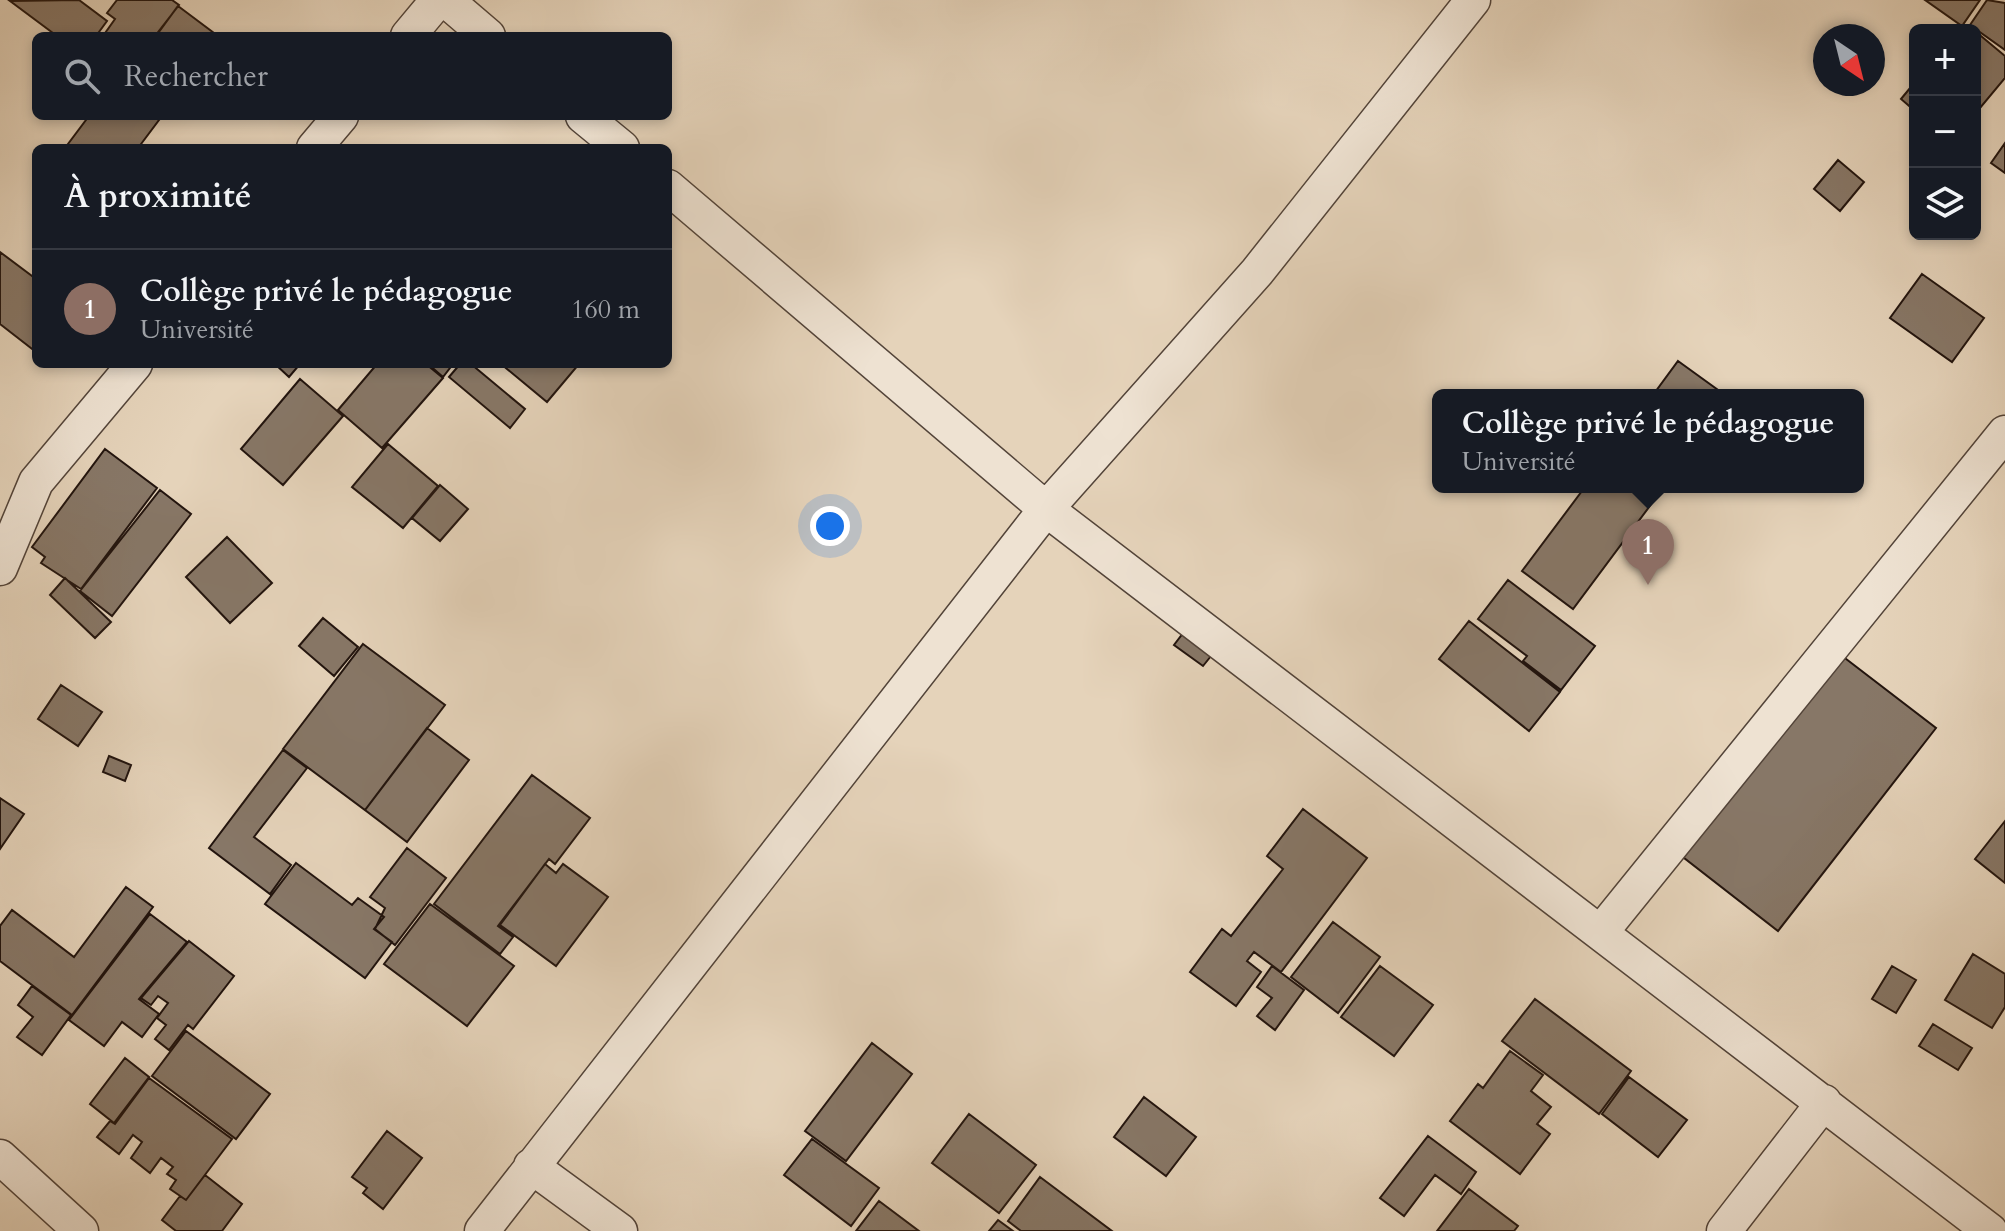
<!DOCTYPE html>
<html lang="fr">
<meta charset="utf-8">
<style>
:root{--surface:#171b24;--page:#242831;--text:#f1f3f6;--muted:#9ea1a6;--line:#363941;--accent:#ea580c}
body{margin:0;font-family:Cardo,serif;background:var(--page);color:var(--text)}
.controls{position:absolute;right:24px;top:24px;display:grid;overflow:hidden;border-radius:12px;box-shadow:0 4px 12px #0003}
.controls button{width:72px;height:72px;display:grid;place-items:center;padding:0;border:0;border-bottom:2px solid var(--line);background:var(--surface);color:var(--text);font:40px sans-serif}
.compass{position:absolute;left:1813px;top:24px;width:72px;height:72px;border-radius:50%;background:var(--surface);box-shadow:0 4px 12px #0003;rotate:145deg}
.you{position:absolute;left:830px;top:526px;width:28px;height:28px;margin:-20px;border:6px solid #fff;border-radius:50%;background:#1a73e8;box-shadow:0 0 0 12px #1a73e833}
.badge{display:grid;place-items:center;width:52px;height:52px;border-radius:50%;background:var(--accent);color:#fff;font-size:26px;font-weight:700}
.pin{position:absolute;translate:-50% -66px;filter:drop-shadow(0 2px 4px #0008)}
.pin::after{content:'';position:absolute;top:42px;width:28px;height:24px;background:inherit;clip-path:polygon(0 0,100% 0,50% 100%)}
.popup{position:absolute;left:1432px;top:389px;width:432px;height:104px;box-sizing:border-box;display:grid;place-content:center;border-radius:12px;background:var(--surface);filter:drop-shadow(0 2px 6px #0005);font-size:26px;white-space:nowrap;color:var(--muted)}
.popup b{font-size:30px;color:var(--text)}
.popup::after{content:'';position:absolute;left:50%;top:100%;margin-left:-16px;border:16px solid transparent;border-top-color:var(--surface)}
.list{margin:0;padding:0;list-style:none}
h2{display:flex;justify-content:space-between;align-items:center;height:104px;margin:0;padding:0 32px;font-size:34px}
h2 small{font-size:26px;font-weight:400;color:var(--muted)}
.list li{display:grid;grid-template-columns:52px 1fr auto;gap:24px;align-items:center;box-sizing:border-box;height:120px;padding:0 32px;border-top:2px solid var(--line)}
.list b{display:block;font-size:30px;white-space:nowrap}
.list p{margin:0;font-size:26px;white-space:nowrap;color:var(--muted)}
.list em{font-size:26px;font-style:normal;color:var(--muted)}
.icon{flex:none;width:44px;height:44px;fill:none;stroke:currentColor;stroke-width:2;stroke-linecap:round;stroke-linejoin:round}
.map{position:relative;flex:none;width:2005px;height:1231px;overflow:hidden}
.search{position:absolute;background:var(--surface);box-shadow:0 4px 12px #0003;left:32px;top:32px;width:640px;height:88px;display:flex;align-items:center;gap:20px;box-sizing:border-box;padding:0 28px;border-radius:12px;color:var(--muted);font-size:30px}
.panel{position:absolute;background:var(--surface);box-shadow:0 4px 12px #0003;left:32px;top:144px;width:640px;height:224px;border-radius:12px}
.map>svg:first-child{display:block}
</style>
<div class="map">
<svg width="2005" height="1231" viewBox="0 0 2005 1231">
<rect width="100%" height="100%" fill="#e5d3ba"/>
<filter id="stains"><feTurbulence type="fractalNoise" baseFrequency=".0025" numOctaves="4"/><feColorMatrix values="0 0 0 0 .2 0 0 0 0 .09 0 0 0 0 .02 0 0 0 .5 -.17"/></filter>
<radialGradient id="worn" r=".72"><stop offset=".6" stop-color="#630" stop-opacity="0"/><stop offset="1" stop-color="#630" stop-opacity=".3"/></radialGradient>
<!-- building -->
<path fill="#877767" stroke="#22140e" stroke-width="2" d="M79,0L107,21L96,36H57L10,1Z
M117,0H172L179,5L155,36H103L115,19L107,13Z
M1925,0H1980L1962,26Z
M1987,0L2005,3V50L1970,25Z
M178,6L218,36H156Z
M1975,31L2005,56V78L1975,114Z
M1915,82V111L1901,99Z
M89,116H153L159,120L138,148H65Z
M2005,143V173L1991,163Z
M1838,160L1864,182L1840,211L1814,189Z
M0,252L36,279V352L0,324Z
M1922,274L1984,318L1952,362L1890,318Z
M1678,361L1725,395H1653Z
M275,364H300L289,377Z
M377,364H426L443,378L382,448L338,410Z
M428,364H453L443,377Z
M460,364H471L525,409L510,428L449,377Z
M501,364H579L547,402Z
M300,379L343,416L283,485L241,449Z
M388,444L438,486L403,528L352,487Z
M105,449L157,488L81,589L41,563L45,557L32,547Z
M440,485L468,509L440,541L412,518Z
M1585,487H1664L1573,609L1522,571Z
M160,490L191,514L112,616L80,591Z
M227,537L272,583L230,623L186,577Z
M65,578L111,622L95,638L50,595Z
M1508,580L1595,646L1561,690L1523,661L1527,656L1478,619Z
M323,618L358,647L334,676L299,646Z
M1469,621L1560,692L1529,731L1439,659Z
M1190,624L1219,646L1203,666L1174,645Z
M363,644L445,705L365,810L283,749Z
M1837,652L1936,728L1778,931L1679,854Z
M61,685L102,712L78,746L38,719Z
M427,728L469,760L407,842L365,810Z
M283,750L307,768L254,837L291,865L270,894L209,848Z
M109,756L131,765L125,781L103,772Z
M532,775L590,818L555,864L549,859L498,926L513,937L500,954L434,904Z
M0,798L24,814L0,849Z
M1303,809L1367,858L1281,972L1254,952L1247,961L1261,972L1236,1006L1190,972L1222,929L1231,936L1283,869L1267,856Z
M2005,821V883L1975,859Z
M407,848L446,878L395,945L375,929L385,908L370,897Z
M296,863L352,905L358,898L384,917L374,929L392,942L365,978L265,904Z
M545,864L556,873L563,864L608,897L556,966L500,925Z
M126,887L153,907L72,1015L0,961V926L12,910L74,957Z
M430,904L514,966L467,1026L384,964Z
M150,914L187,942L139,999L159,1014L142,1037L122,1022L104,1046L69,1020Z
M1333,922L1380,957L1338,1013L1291,977Z
M189,941L234,976L193,1029L188,1025L169,1050L155,1039L166,1025L157,1018L168,1003L158,996L151,1005L141,998Z
M1973,954L2005,974V1007L1992,1028L1945,1000Z
M1272,966L1304,990L1275,1030L1257,1016L1272,998L1257,987Z
M1380,966L1433,1005L1394,1056L1341,1017Z
M1892,966L1916,980L1896,1013L1872,999Z
M32,986L71,1015L42,1055L17,1037L33,1017L18,1005Z
M1535,999L1631,1071L1599,1114L1502,1041Z
M1933,1024L1972,1048L1958,1070L1919,1046Z
M186,1031L270,1094L236,1139L152,1076Z
M872,1043L912,1074L846,1161L805,1131Z
M1510,1051L1543,1075L1531,1091L1551,1107L1537,1124L1550,1134L1520,1174L1450,1121L1478,1084L1483,1088Z
M125,1058L149,1077L114,1123L90,1104Z
M1629,1077L1687,1120L1658,1157L1602,1114Z
M149,1078L232,1139L186,1200L170,1189L176,1180L167,1174L173,1167L161,1158L150,1173L131,1158L142,1142L133,1135L119,1154L97,1137L110,1121L115,1124Z
M1144,1097L1196,1137L1166,1176L1114,1137Z
M969,1114L1036,1165L999,1213L932,1163Z
M387,1131L422,1158L383,1209L363,1193L367,1188L352,1177Z
M1428,1136L1476,1172L1461,1194L1435,1175L1404,1216L1380,1198Z
M812,1139L879,1188L851,1226L784,1175Z
M205,1175L242,1204L222,1231H176L162,1220L180,1196L186,1200Z
M1040,1177L1112,1231H1021L1008,1221Z
M1469,1189L1518,1226L1514,1231H1437Z
M879,1201L919,1231H856Z
M998,1220L1013,1231H989Z"/>
<g fill="none" stroke-linecap="round" stroke-linejoin="round">
<!-- street casing -->
<g stroke="#534439" stroke-width="37">
<path id="street" d="M446,0L488,36
M408,36L438,0
M583,116L622,148
M314,148L341,116
M668,187L1046,509L1990,1231
M0,568L36,482L135,364
M1601,932L2005,433
M0,1157L81,1231
M531,1166L620,1231
M482,1231L1046,509L1257,272L1473,0
M1724,1231L1824,1102"/>
</g>
<!-- street -->
<use href="#street" stroke="#eee2d2" stroke-width="34"/>
</g>
<rect width="100%" height="100%" filter="url(#stains)"/>
<rect width="100%" height="100%" fill="url(#worn)"/>
</svg>
<div class="controls">
<button>+</button>
<button>−</button>
<button><svg class="icon" aria-label="layers" viewBox="0 0 24 24"><path d="M12 4l9 5-9 5-9-5zM3 14l9 5 9-5"/></svg></button>
</div>
<svg class="compass" viewBox="-18 -18 36 36"><path d="M0-13l5 13h-10z" fill="#e53935"/><path d="M0 13l5-13h-10z" fill="#9ea1a6"/></svg>
<div class="you"></div>
<div class="pin badge" style="left:1648px;top:585px;background:#8d6e63">1</div>
<div class="popup"><b>Collège privé le pédagogue</b>Université</div>
<div class="search"><svg class="icon" aria-label="search" viewBox="0 0 24 24"><circle cx="10" cy="10" r="6"/><path d="M15 15l6 6"/></svg>Rechercher</div>
<section class="panel">
<h2>À proximité<small></small></h2>
<ul class="list">
<li><span class="badge" style="background:#8d6e63">1</span><div><b>Collège privé le pédagogue</b><p>Université</p></div><em>160 m</em></li>
</ul>
</section>
</div>
